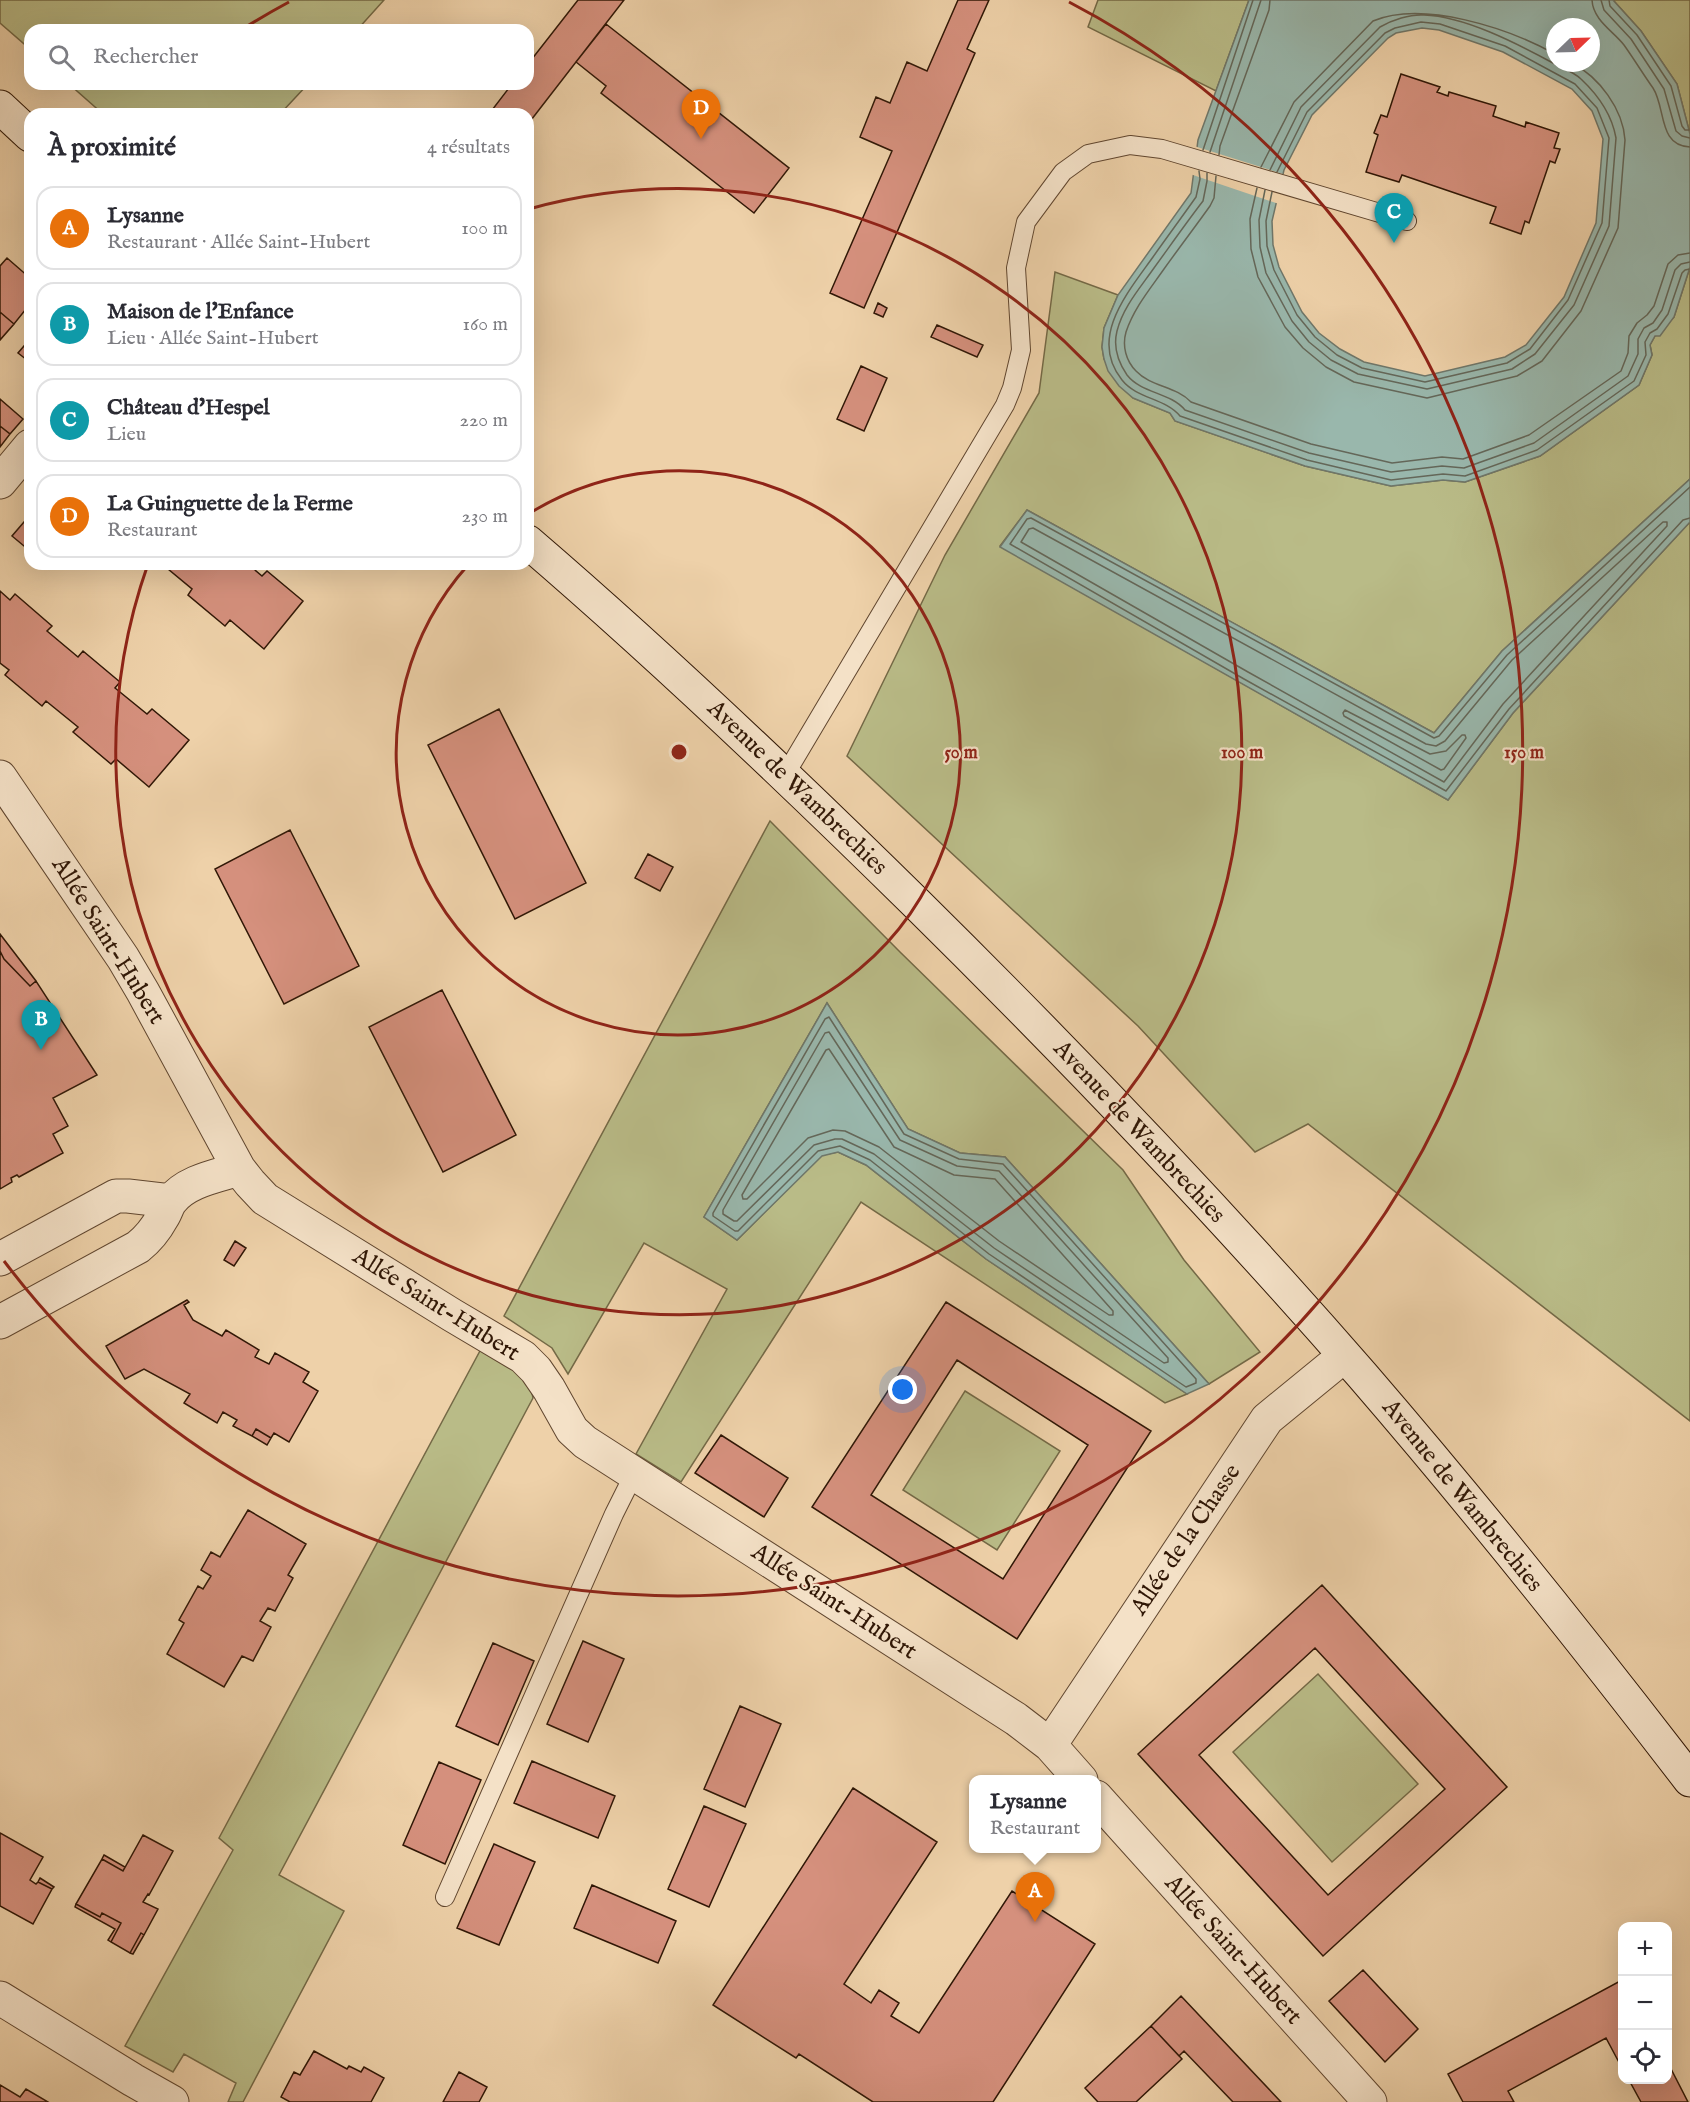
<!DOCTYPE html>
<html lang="fr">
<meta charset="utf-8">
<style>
:root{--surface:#fff;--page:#f2f2f3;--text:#2b2b33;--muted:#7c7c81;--line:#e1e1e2;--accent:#b45309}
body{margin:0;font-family:"IM FELL English",serif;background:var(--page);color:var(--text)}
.controls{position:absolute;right:18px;bottom:18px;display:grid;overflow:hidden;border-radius:12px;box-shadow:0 6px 24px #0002}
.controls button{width:54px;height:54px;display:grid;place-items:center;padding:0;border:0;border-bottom:2px solid var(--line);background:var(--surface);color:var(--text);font:30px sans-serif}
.compass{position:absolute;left:1546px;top:18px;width:54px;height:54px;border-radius:50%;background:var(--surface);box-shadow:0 6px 24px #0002;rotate:67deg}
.you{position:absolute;left:903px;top:1390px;width:21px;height:21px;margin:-15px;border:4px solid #fff;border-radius:50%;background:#1a73e8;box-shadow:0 0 0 9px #1a73e833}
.badge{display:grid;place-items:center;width:39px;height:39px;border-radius:50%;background:var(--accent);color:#fff;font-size:20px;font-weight:700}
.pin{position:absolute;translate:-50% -50px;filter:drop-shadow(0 2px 3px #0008)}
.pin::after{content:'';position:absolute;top:32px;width:21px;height:18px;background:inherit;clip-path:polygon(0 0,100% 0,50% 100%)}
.popup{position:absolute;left:969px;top:1775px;width:132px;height:78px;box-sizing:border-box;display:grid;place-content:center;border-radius:12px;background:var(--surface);filter:drop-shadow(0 2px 4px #0005);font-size:20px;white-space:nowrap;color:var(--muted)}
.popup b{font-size:22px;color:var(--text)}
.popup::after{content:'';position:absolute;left:50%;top:100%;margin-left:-12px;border:12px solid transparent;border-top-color:var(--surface)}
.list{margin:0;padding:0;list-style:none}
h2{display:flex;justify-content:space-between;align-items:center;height:78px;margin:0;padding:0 24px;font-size:26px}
h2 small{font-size:20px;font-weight:400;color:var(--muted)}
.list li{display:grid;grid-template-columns:39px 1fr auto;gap:18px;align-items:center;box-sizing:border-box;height:84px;margin:0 12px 12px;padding:0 12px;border:2px solid var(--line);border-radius:18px}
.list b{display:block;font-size:22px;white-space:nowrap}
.list p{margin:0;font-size:20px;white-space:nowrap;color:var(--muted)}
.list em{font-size:20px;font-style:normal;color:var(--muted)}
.icon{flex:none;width:33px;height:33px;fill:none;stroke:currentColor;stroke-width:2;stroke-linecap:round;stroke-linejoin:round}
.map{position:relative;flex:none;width:1690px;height:2102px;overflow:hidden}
.search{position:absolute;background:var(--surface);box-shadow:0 6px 24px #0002;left:24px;top:24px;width:510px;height:66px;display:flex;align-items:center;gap:15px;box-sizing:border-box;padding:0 21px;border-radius:18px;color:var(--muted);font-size:22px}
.panel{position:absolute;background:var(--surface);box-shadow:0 6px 24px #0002;left:24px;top:108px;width:510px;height:462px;border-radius:18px}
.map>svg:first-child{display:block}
</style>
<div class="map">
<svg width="1690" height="2102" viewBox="0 0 1690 2102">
<rect width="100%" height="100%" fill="#eed1a9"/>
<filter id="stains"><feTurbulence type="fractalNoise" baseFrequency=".00333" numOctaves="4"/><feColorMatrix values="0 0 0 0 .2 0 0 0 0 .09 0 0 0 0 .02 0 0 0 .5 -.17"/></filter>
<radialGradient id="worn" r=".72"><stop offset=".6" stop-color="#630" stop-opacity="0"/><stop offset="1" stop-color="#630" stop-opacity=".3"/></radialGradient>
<!-- green -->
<path fill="#b9bb87" stroke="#746946" stroke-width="1.5" d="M0,0H384L357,30H30V49L0,23Z
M1098,0H1249L1216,91L1088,27Z
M1613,0H1690V134L1677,84L1641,31Z
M69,84H308L280,114H103Z
M1690,267V479L1502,651L1434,733L1027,510L1000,546L1448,800L1513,713L1690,522V1421L1308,1124L1255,1152L1138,1026L847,756L945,555L1039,393L1055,272L1118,295L1104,328L1102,347L1104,359L1133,398L1170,413L1175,421L1305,466L1391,486L1443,480L1465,482L1540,456L1639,385L1652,355L1650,345L1655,336L1674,317Z
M770,821L900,952L1123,1170L1184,1260L1260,1352L1209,1384L1005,1157L960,1153L908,1129L827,1003L704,1217L737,1240L822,1155L838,1152L866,1165L986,1259L1187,1394L1165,1403L861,1202L681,1482L636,1454L727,1289L644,1243L568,1374L552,1348L504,1316Z
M481,1349L529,1377L533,1398L279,1875L344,1911L243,2102H228L236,2083L184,2054L173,2072L125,2046L233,1850L219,1838Z
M965,1391L1060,1451L997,1550L903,1490Z
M1318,1674L1418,1784L1332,1862L1233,1752Z"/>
<!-- water -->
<path fill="#99b7ac" stroke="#6f776a" stroke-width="1.5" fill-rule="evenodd" d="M1249,0H1613L1641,31L1677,84L1690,134V267L1674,317L1660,336H1655L1650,345L1652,355L1639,385L1540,456L1465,482L1443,480L1391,486L1305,466L1175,421L1170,413L1133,398L1119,386L1108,371L1104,359L1102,347L1104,328L1118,295L1191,193L1198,140ZM1555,27H1591V63H1555ZM1422,28L1439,30L1503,52L1572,89L1592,111L1603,139L1596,223L1564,297L1526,345L1505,357L1425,376L1364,362L1340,349L1319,333L1302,312L1279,267L1273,245L1272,221L1284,170L1312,115L1388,38L1396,33Z
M1690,479V522L1513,713L1448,800L1000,547L1027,510L1434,733L1502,651Z
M827,1003L908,1129L960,1153L1005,1157L1209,1384L1187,1394L986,1259L866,1165L838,1152L822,1156L737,1240L704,1217Z"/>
<!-- pier -->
<path fill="#eed1a9" d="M1194,146L1286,175L1279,204L1190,174Z"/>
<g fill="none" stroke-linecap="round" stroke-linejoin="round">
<!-- shore -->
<path stroke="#646759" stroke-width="1.5" d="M1592,0C1593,20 1613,31 1624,45C1634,59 1643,74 1653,88C1666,108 1658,146 1690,147
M1601,0L1604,10L1631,39L1664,89L1676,131L1682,136L1690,138
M1609,0L1610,6L1637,35L1671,86L1682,126L1685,130H1690
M1203,150L1253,0
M1210,152L1261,0
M1219,155L1220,146L1269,10L1270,0
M1261,167L1294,102L1373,21C1423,0 1508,28 1555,54
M1199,171L1200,179L1196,197C1182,217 1167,237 1153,257C1128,292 1088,338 1122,380C1137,399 1165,398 1180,416L1307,460L1391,480L1443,474L1465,476L1537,450L1634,381L1646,355L1645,342L1650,333L1657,329L1668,314L1682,273L1685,270L1690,269
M1207,173V181L1203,201C1186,223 1170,246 1154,268C1140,288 1123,307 1117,331C1113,347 1118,362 1127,375C1142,394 1170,392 1185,410L1309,453L1391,472L1442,466L1464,468L1534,443L1628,376L1638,354V339L1644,328L1653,323L1662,310L1675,270L1681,264L1690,262
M1216,176L1214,198L1210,206C1195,227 1179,248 1164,269C1150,289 1134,308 1126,332C1122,346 1126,361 1136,371C1151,387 1176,386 1191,402L1311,444L1392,463L1442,457L1463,459L1529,435L1621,371L1628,353L1629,336L1637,323L1647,315L1654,306L1668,264L1678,255L1690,253
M1257,188L1250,219L1251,249L1258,277L1285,327L1303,348L1326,367L1354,382L1427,398L1517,376L1542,361L1581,311L1618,228L1625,140C1623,109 1599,77 1572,63
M1265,190L1259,220L1260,247L1266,273L1292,321L1309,342L1331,360L1358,374L1427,389L1512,369L1535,354L1574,305L1609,226L1616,138C1612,115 1598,95 1581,79C1574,72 1562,68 1553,63C1518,44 1464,16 1424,15C1410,14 1392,20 1380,27L1301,107L1270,170
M1272,192L1266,221L1267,246L1274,270L1297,315L1315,337L1337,355L1362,368L1425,382L1507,363L1530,349L1568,300L1602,223L1609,138L1597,108L1575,84L1505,46L1440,24L1421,22L1395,28L1385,33L1307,112L1277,172
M1690,487L1507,655L1439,736L1434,738L1031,518L1027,519L1010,544L1244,679L1446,791L1509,709L1683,520L1690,518
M1663,522H1667V526L1503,704L1444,782L1248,672L1021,542L1029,529L1033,528L1426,744L1436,746L1445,741L1512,660Z
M1345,710L1430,754L1446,751L1462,735H1465L1466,738L1444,769L1441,770L1344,716L1343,713Z
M829,1017L904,1134L959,1159L1003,1164L1196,1379V1383L1186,1387L989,1254L870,1160L840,1146L818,1151L738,1231H735L713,1216V1213L825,1019Z
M829,1032L900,1140L957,1166L999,1171L1168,1358V1362L1164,1363L994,1248L874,1154L842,1139H835L814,1145L737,1221H734L723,1214V1210L825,1033Z
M829,1049L894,1147L954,1175L995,1179L1113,1311V1315H1109L999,1241L879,1147L845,1131L833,1130L808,1138L747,1199H743L742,1195L826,1050Z"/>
</g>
<!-- building -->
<path fill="#d5907d" stroke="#301706" stroke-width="1.5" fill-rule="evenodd" d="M578,0H624L528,124V114H489L512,84H528V64Z
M958,0H989L967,49L975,53L864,308L830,293L892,151L860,137L876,97L890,103L907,62L927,71Z
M606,24L789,168L754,213L601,93L606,86L576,62Z
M1401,74L1440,87L1437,92L1448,96L1449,92L1496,106L1493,116L1525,127L1526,122L1559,133L1554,148L1560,149L1555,163L1550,161L1529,223L1525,221L1521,234L1490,223L1496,207L1402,175L1399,182L1366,172L1378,135L1374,133L1381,115L1387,117Z
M7,258L30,278V304L14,324L0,312V266Z
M878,303L887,308L883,317L874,313Z
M0,312L14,324L0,340Z
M937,325L983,345L977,357L931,337Z
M30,339V356L27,360L18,353Z
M861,366L887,378L864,431L837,419Z
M0,399L23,419L10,434L0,426Z
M0,426L10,434L0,447Z
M30,515V551L12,536Z
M162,564H248L262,576L267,571L303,601L264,649L230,620L225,626L188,595L192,589Z
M0,591L10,600L15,594L52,626L47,631L78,657L83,651L120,682L115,688L147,714L152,709L189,740L149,787L116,759L111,764L73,732L78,727L46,701L42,706L5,675L9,670L0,663Z
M499,709L586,883L515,919L428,745Z
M290,830L359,966L284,1004L215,869Z
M648,854L673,867L660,891L635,878Z
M0,934L36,981L30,986L4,959L0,951Z
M0,951L4,959L30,986L36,981L97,1075L53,1098L68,1126L53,1134L63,1153L19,1177L17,1175L11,1178L12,1182L0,1189Z
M442,990L516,1135L443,1172L369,1027Z
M235,1241L246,1248L234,1266L224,1260Z
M187,1300L189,1302L184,1305L193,1320L222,1336L226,1330L259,1350L255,1357L269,1364L275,1353L309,1372L303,1382L318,1391L289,1442L274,1433L271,1438L256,1429L252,1436L233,1426L237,1420L223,1412L217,1423L184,1403L190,1394L144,1369L125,1379L106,1346Z
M946,1302L1151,1431L1017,1639L812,1507ZM957,1360L1088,1445L1003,1579L871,1495Z
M256,1429L271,1438L267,1445L252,1436Z
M721,1435L788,1478L764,1517L695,1473Z
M248,1510L306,1544L288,1575L293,1578L275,1611L268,1608L260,1621L271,1627L253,1661L242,1656L224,1687L167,1654L184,1623L179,1620L198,1586L203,1589L211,1576L201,1570L211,1552L220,1557Z
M1322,1585L1507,1787L1323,1956L1138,1754ZM1315,1648L1445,1789L1328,1895L1199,1755Z
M583,1641L624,1659L588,1742L547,1724Z
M493,1643L534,1661L498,1745L456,1726Z
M740,1706L781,1724L745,1807L704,1789Z
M532,1761L615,1796L598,1838L514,1803Z
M439,1762L481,1780L445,1864L403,1845Z
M853,1788L937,1842L844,1984L871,2003L879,1990L899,2003L891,2016L919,2033L1012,1891L1095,1944L993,2102H873L799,2054L796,2058L713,2005Z
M704,1806L746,1824L709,1907L668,1889Z
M0,1833L43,1857L30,1880L36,1884L38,1882L52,1889L33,1924L0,1906Z
M143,1835L173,1851L149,1895L148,1894L143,1902L158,1909L144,1935L141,1933L130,1953L111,1942L121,1923L102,1913L100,1917L76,1904L102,1859L123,1871Z
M494,1844L535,1862L499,1945L457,1928Z
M104,1855L125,1867L123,1871L102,1859Z
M40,1878L54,1887L52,1889L38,1882Z
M592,1885L676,1921L658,1963L574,1928Z
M76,1904L100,1917L102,1913L121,1923L111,1942L108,1940L115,1929L75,1907Z
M141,1933L144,1935L133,1954L130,1953Z
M1363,1970L1418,2029L1385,2062L1329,2001Z
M1622,1980V2068L1606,2038L1508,2091L1514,2102H1463L1448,2074Z
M1181,1996L1281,2102H1233L1184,2051L1179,2056L1151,2026Z
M1151,2026L1182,2059L1136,2102H1098L1085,2088Z
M314,2051L347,2069L349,2066L361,2072L364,2067L384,2078L371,2102H290L281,2097L294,2072L300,2075Z
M1668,2063L1688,2102H1641L1629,2080H1668Z
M459,2072L487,2087L479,2102H443Z
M0,2085L20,2097L26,2089L48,2102H0Z"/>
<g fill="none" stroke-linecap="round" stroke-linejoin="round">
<!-- lane casing -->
<g stroke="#60462f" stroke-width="20">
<path id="lane" d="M785,775L1005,405L1012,388L1021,350L1016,268L1026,222L1063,172L1088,154L1130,145L1162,149L1407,221
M445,1897L614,1514L634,1474"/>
</g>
<!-- street casing -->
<g stroke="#60462f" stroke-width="35">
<path id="street" d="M0,482L30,446
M0,777L123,958L143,992L239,1169L250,1183L265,1199L452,1315L523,1357L536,1370L549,1389L572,1430L585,1442L1016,1719L1050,1745L1081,1780
M0,1259L116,1196H128L171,1201
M0,1322L138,1247C148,1239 156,1229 162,1218C166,1213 167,1206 171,1201C186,1181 217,1176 239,1169
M1050,1745L1267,1419L1344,1356
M1096,1797L1370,2102
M0,1998L133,2080L172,2102"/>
</g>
<!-- secondary casing -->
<g stroke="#301706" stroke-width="35">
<path id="secondary" d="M0,107L30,135
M528,542C662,657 790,779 916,903C1070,1055 1220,1212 1362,1375C1475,1506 1584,1642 1690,1780"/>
</g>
<!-- lane -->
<use href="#lane" stroke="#f4e1c7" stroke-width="18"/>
<!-- street -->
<use href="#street" stroke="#f4e1c7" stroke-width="33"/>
<!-- secondary -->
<use href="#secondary" stroke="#f4e1c7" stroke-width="33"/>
</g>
<!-- distance rings -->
<g fill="none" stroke="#8f2418" stroke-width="3">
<path d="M530 513A282 282 0 1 1 468 565"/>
<path d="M529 209A563 563 0 1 1 148 564"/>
<path d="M244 28A845 845 0 0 1 289 2M1069 2A845 845 0 1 1 4 1261"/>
</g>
<g text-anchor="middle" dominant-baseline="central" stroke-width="4.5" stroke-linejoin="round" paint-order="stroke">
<!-- street labels -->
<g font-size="24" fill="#301706" stroke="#f4e1c7">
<text transform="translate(797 788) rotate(44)">Avenue de Wambrechies</text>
<text transform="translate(108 941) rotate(58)">Allée Saint-Hubert</text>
<text transform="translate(1139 1132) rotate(47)">Avenue de Wambrechies</text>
<text transform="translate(436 1305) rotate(32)">Allée Saint-Hubert</text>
<text transform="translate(1462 1496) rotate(51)">Avenue de Wambrechies</text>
<text transform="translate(1186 1540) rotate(-56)">Allée de la Chasse</text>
<text transform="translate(834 1602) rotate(33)">Allée Saint-Hubert</text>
<text transform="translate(1233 1950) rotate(48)">Allée Saint-Hubert</text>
</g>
</g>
<circle cx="679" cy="752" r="9" fill="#8f2418" stroke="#f4e1c7" stroke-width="3"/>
<g font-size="18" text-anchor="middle" font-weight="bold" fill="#8f2418" stroke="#f4e1c7" stroke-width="4.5" stroke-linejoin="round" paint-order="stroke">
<text x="961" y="758">50 m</text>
<text x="1242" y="758">100 m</text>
<text x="1524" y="758">150 m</text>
</g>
<rect width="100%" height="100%" filter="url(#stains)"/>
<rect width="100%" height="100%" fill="url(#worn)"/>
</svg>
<div class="controls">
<button>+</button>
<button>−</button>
<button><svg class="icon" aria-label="locate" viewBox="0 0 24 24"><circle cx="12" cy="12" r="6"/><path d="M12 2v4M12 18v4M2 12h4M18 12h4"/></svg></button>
</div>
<svg class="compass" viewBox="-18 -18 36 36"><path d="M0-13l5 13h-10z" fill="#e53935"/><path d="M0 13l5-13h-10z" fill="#7c7c81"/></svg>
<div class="you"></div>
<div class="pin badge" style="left:1035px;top:1922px;background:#e8710a">A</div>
<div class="popup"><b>Lysanne</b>Restaurant</div>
<div class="pin badge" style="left:41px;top:1050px;background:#0f9aa8">B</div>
<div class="pin badge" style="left:1394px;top:243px;background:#0f9aa8">C</div>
<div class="pin badge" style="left:701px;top:139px;background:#e8710a">D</div>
<div class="search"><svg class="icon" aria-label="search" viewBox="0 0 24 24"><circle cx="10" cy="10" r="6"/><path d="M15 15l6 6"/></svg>Rechercher</div>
<section class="panel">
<h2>À proximité<small>4 résultats</small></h2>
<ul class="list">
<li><span class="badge" style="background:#e8710a">A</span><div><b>Lysanne</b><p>Restaurant · Allée Saint-Hubert</p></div><em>100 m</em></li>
<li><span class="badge" style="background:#0f9aa8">B</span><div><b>Maison de l'Enfance</b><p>Lieu · Allée Saint-Hubert</p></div><em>160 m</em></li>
<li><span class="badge" style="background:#0f9aa8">C</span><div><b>Château d'Hespel</b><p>Lieu</p></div><em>220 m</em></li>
<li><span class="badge" style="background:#e8710a">D</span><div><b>La Guinguette de la Ferme</b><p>Restaurant</p></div><em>230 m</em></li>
</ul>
</section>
</div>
